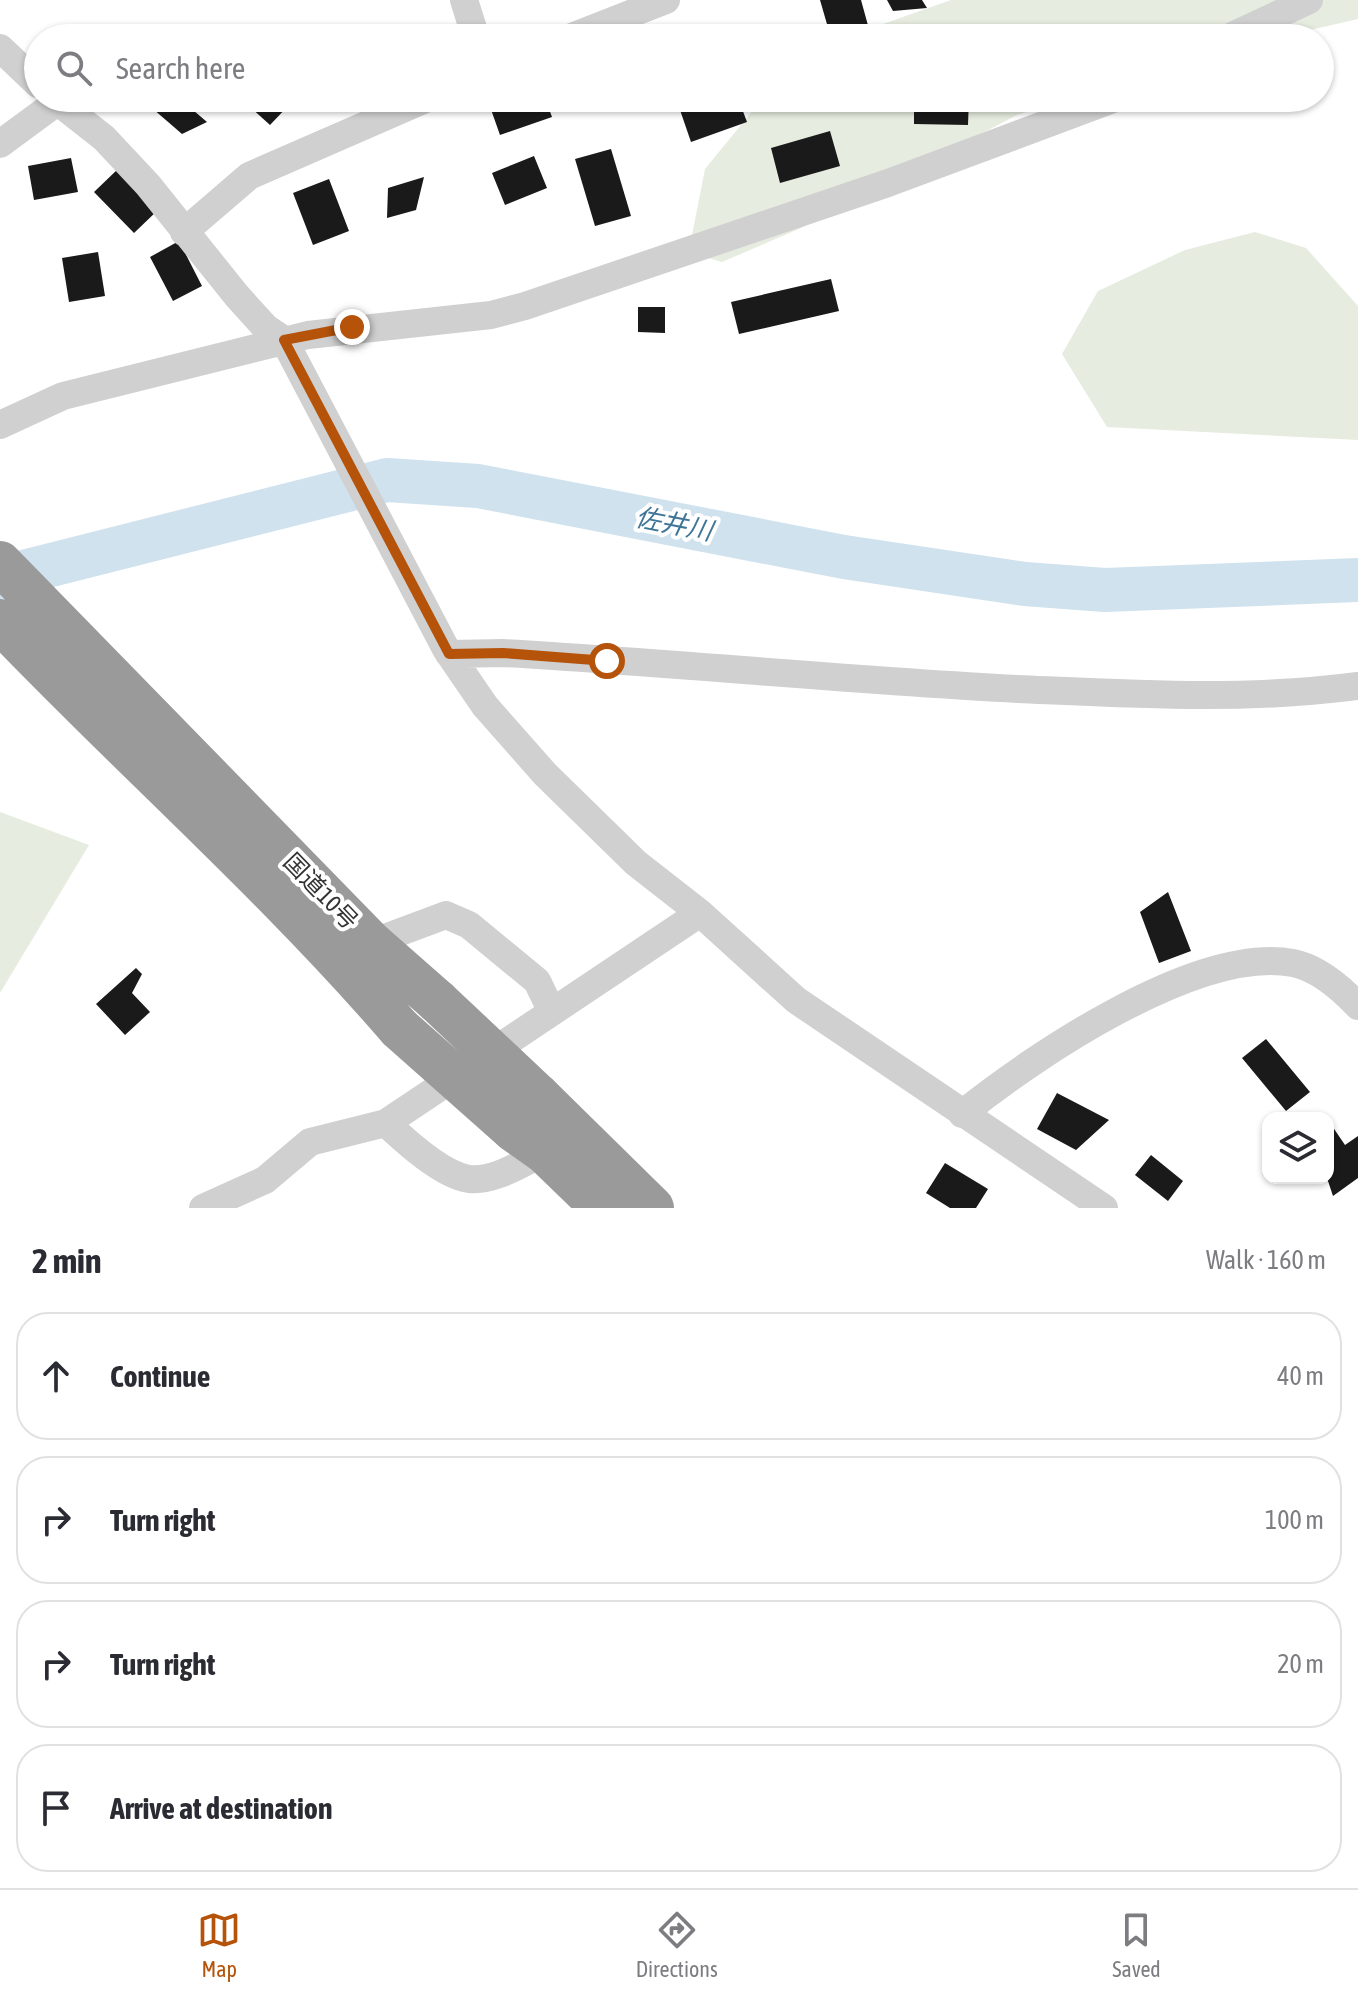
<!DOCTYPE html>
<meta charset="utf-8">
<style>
:root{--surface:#fff;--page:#f7f7f7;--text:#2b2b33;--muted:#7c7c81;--line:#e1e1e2;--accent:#b45309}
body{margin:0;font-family:"Asap Condensed","Noto Sans JP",sans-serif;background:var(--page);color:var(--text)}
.controls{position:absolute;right:24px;bottom:24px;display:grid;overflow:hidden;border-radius:16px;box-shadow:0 2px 6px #0004}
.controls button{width:72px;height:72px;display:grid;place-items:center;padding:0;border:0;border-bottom:2px solid var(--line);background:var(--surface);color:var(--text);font:40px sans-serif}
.stop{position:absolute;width:24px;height:24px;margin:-18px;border:6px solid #b45309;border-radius:50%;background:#fff}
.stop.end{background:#b45309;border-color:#fff;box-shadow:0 2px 8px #0008}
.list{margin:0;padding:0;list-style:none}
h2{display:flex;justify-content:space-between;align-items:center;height:104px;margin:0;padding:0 32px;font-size:34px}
h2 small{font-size:26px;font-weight:400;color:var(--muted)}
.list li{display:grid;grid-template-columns:52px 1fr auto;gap:24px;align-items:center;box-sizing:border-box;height:128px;margin:0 16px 16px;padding:0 16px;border:2px solid var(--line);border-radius:32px}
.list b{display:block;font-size:30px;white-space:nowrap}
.list em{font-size:26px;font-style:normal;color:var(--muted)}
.icon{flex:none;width:44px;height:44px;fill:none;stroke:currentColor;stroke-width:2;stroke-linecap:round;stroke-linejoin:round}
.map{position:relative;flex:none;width:1358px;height:1208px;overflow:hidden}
.search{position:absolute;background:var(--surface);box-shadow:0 2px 6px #0004;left:24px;right:24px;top:24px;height:88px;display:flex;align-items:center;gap:20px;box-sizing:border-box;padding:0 28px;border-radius:44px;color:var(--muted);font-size:30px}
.sheet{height:680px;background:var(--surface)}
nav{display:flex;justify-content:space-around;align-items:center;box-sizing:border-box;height:112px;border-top:2px solid var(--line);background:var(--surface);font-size:22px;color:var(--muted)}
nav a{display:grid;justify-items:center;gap:4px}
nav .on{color:var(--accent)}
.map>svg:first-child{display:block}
</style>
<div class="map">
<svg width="1358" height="1208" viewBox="0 0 1358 1208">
<rect width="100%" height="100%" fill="#fff"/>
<!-- green -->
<path fill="#e6ecdf" d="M951,0H1358V19L1275,38H854L869,29Z
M763,98H1070L1017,115L801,228L722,262L699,255L692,235L705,169Z
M1255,232L1306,248L1358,306V440L1107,427L1062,354L1098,291L1185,250Z
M0,812L89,845L0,993Z"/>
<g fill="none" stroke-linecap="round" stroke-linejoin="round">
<!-- river -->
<path stroke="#cfe2ee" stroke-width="44" d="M0,578L387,480L478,486L844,557L1025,584L1105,590L1358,580"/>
</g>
<!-- building -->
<path fill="#1a1a1a" d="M820,0H861L869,29L831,38Z
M887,0H922L927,8L893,11Z
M149,98H179L207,122L182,134L145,102Z
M240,98H283L290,104L270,125Z
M497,98H545L552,117L500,135L488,101Z
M714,98H738L747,122L691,142L680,110Z
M914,98H969L968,125L914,124Z
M830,131L840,166L780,183L771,148Z
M611,149L631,216L595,226L575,159Z
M534,156L547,188L505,205L492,173Z
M71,158L78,192L34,200L28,166Z
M119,168L159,209L134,233L94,192Z
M424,177L416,210L387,218L388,188Z
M329,179L349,231L313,245L293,193Z
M179,241L202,286L173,301L150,257Z
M98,252L105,296L69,302L62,258Z
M831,279L839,311L739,334L731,302Z
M638,307H665V333L638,332Z
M1168,892L1191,951L1159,963L1140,912Z
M136,968L142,974L132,993L150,1012L125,1035L96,1004Z
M1266,1039L1310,1092L1286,1111L1242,1058Z
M1057,1093L1109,1120L1076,1150L1037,1129Z
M1328,1120L1345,1145L1358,1136V1178L1333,1196L1327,1178Z
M1151,1155L1183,1181L1168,1201L1135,1175Z
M945,1163L988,1189L976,1208H950L926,1193Z"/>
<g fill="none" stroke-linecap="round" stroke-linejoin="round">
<!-- street -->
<path stroke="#d0d0d0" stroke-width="28" d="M464,0L476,38
M569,38L666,0
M1228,38L1309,0
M0,48L38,84
M53,98L104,138L148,185L237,296L266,328L284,340L446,649L485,706L545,774L636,863L700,913L796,1000L1104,1208
M0,144L57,102
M184,232L249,176L428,98
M0,425L63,396L308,335L491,315L525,306L888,183L1116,98
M449,654L503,653C675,663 846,680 1018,689C1132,694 1245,701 1358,686
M371,943L446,915L469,925L537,981L552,1012
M962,1114C1034,1056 1198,945 1293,963C1318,968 1341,988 1358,1006
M386,1123C405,1141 442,1175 469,1179C494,1182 524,1162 545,1152
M203,1208L265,1180L310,1142L386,1123L700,913"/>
<!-- highway -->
<path stroke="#9a9a9a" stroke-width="44" d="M0,563L371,943L437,1001
M0,621C131,758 275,884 399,1028
M538,1096L652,1208
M514,1130L545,1152L603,1208"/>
<!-- highway-bridge -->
<path stroke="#9a9a9a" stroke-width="44" d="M437,1001L538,1096
M399,1028L514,1130"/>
</g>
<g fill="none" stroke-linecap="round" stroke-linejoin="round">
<!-- route -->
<path stroke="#b45309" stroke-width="10" d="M352,327L284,340L449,654L503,653L607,661"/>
</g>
<g text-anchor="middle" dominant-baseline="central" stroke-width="8" stroke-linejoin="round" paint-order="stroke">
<!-- street labels -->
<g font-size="24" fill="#333" stroke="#fff">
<text transform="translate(321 891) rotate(46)">国道10号</text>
</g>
<!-- water labels -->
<g font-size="26" font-style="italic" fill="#3f7597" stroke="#fff">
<text transform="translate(674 524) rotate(11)">佐井川</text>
</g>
</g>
</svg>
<div class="controls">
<button><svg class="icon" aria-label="layers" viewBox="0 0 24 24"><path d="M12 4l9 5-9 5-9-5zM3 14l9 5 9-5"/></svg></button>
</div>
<div class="stop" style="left:607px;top:661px"></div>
<div class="stop end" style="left:352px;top:327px"></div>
<div class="search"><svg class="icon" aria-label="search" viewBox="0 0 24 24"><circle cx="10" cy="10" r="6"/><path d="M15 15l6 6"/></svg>Search here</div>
</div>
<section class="sheet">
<h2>2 min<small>Walk · 160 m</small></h2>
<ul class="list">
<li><svg class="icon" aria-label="ahead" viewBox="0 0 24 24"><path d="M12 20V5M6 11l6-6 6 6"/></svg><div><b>Continue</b></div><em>40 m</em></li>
<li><svg class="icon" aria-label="right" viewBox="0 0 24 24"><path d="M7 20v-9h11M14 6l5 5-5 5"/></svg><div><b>Turn right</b></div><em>100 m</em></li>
<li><svg class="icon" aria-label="right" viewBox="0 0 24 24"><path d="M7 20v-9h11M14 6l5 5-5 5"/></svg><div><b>Turn right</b></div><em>20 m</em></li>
<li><svg class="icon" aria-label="arrive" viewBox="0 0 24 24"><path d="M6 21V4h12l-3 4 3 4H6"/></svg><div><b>Arrive at destination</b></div></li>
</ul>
</section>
<nav>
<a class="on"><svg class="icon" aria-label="map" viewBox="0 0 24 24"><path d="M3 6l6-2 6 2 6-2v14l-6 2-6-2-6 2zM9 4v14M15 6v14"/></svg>Map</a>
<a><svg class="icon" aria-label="directions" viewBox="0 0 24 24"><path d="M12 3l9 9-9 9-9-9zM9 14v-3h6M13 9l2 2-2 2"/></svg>Directions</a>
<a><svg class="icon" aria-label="saved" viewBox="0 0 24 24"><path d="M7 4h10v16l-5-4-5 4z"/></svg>Saved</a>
</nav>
